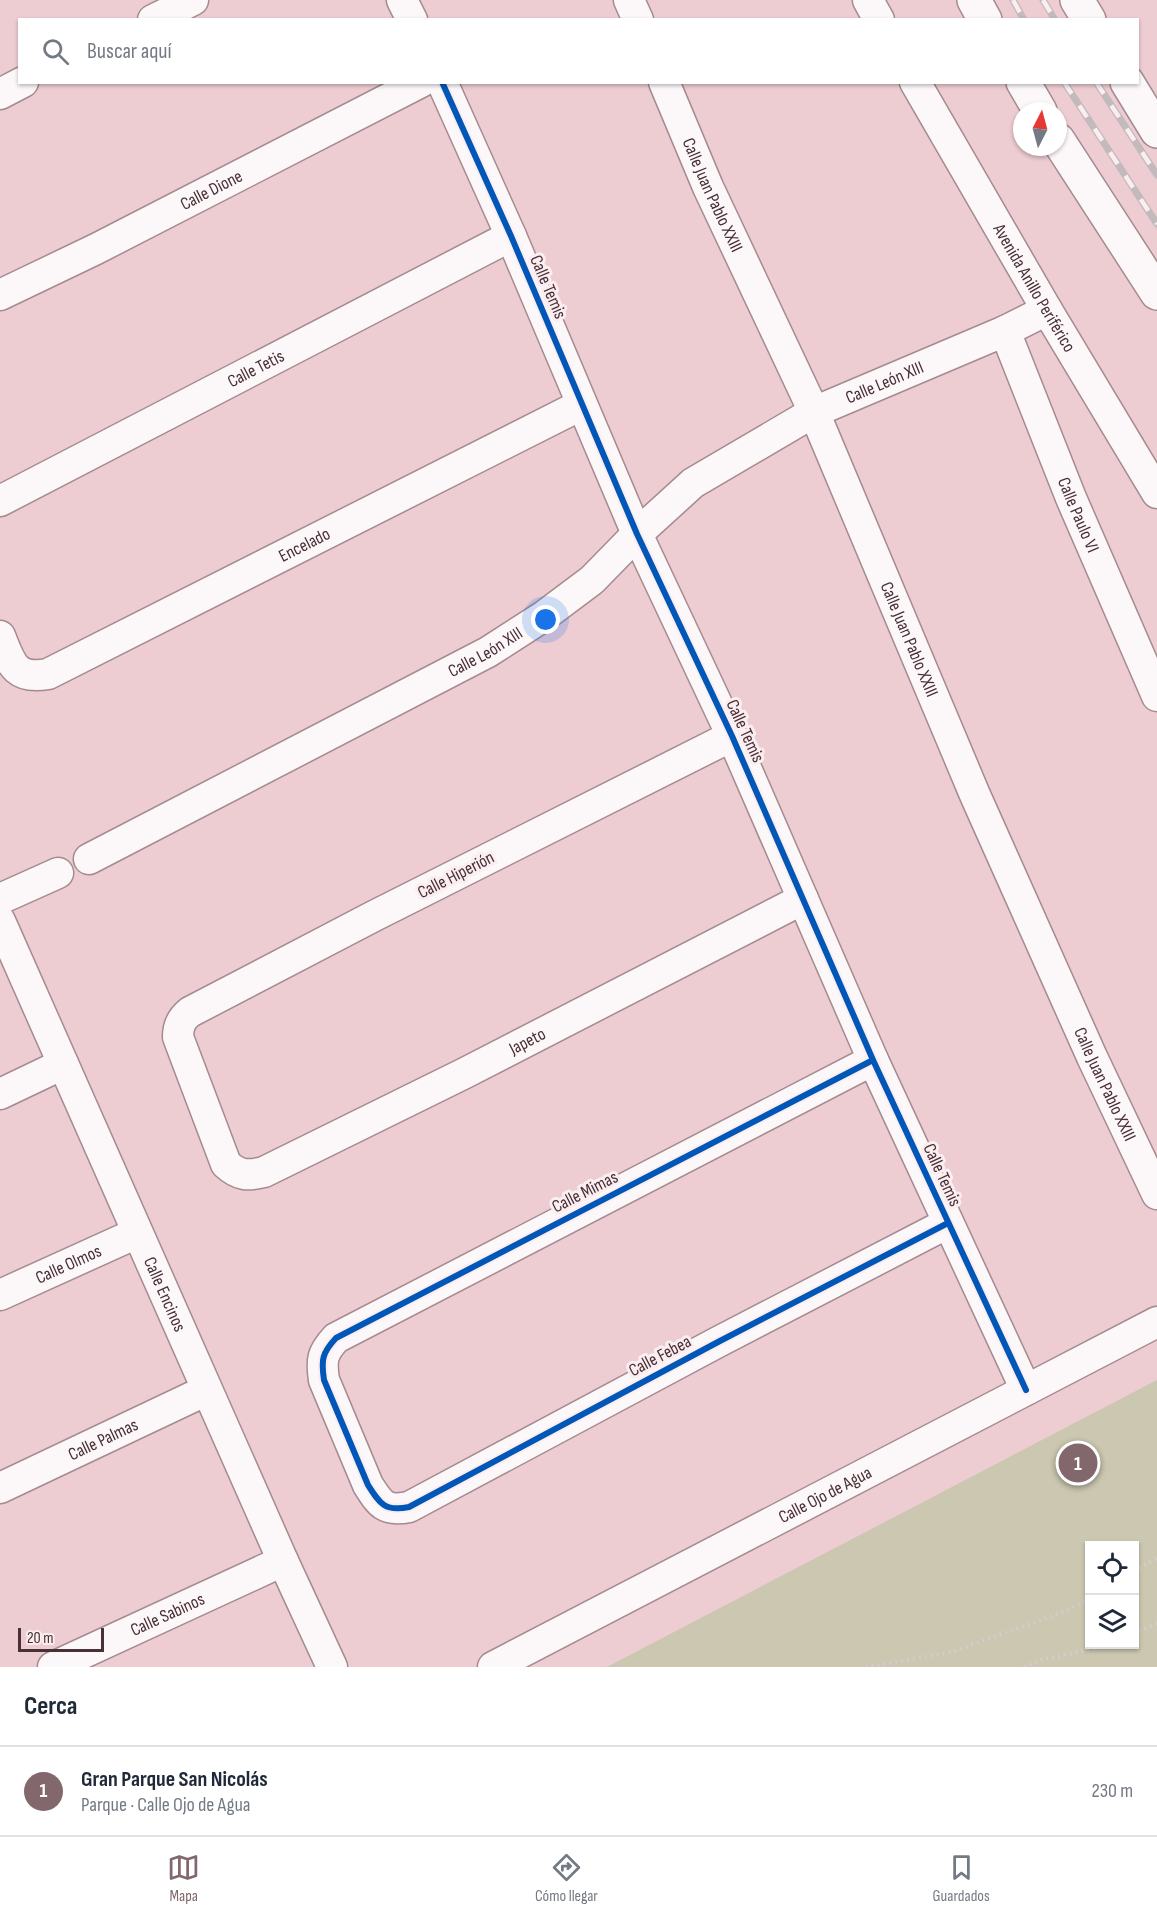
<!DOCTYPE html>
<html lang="es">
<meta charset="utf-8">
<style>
:root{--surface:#fff;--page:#f2f2f3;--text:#1f2937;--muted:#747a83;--line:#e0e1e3;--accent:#82676c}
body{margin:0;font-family:"Sofia Sans Condensed",sans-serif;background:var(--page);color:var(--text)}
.controls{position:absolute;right:18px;bottom:18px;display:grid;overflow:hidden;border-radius:0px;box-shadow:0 2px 4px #0004}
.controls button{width:54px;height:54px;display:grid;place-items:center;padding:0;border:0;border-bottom:2px solid var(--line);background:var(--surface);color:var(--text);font:30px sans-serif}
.compass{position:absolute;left:1013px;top:102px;width:54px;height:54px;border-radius:50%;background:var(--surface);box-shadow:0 2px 4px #0004;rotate:6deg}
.scale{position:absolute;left:18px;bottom:15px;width:86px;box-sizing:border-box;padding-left:6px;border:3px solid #483035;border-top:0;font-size:16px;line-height:21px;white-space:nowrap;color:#483035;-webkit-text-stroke:4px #fbeef0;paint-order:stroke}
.you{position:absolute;left:546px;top:620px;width:21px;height:21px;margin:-15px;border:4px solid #fff;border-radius:50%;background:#1a73e8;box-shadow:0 0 0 9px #1a73e833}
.badge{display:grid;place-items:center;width:39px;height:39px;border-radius:50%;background:var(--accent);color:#fff;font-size:20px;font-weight:700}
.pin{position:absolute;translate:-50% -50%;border:3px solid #fff;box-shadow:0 2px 6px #0006}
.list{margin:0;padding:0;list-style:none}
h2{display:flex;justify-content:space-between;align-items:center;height:78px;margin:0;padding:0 24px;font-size:26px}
h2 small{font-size:20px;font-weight:400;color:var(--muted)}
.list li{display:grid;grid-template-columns:39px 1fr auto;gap:18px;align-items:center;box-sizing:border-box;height:90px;padding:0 24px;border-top:2px solid var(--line)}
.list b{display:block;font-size:22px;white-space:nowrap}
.list p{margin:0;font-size:20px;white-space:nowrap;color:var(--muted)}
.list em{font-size:20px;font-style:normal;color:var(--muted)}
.icon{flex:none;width:33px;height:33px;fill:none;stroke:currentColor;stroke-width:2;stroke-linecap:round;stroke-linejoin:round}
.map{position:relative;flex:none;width:1157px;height:1667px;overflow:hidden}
.search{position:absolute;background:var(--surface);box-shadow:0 2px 4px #0004;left:18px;right:18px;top:18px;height:66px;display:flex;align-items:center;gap:15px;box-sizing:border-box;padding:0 21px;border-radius:0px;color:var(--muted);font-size:22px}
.sheet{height:168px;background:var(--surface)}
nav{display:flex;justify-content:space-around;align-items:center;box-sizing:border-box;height:84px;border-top:2px solid var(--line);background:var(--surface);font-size:16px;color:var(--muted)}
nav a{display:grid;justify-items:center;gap:3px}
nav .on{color:var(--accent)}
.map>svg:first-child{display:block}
</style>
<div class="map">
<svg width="1157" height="1667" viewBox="0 0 1157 1667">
<rect width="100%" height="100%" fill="#edccd2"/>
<!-- green -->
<path fill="#cbc7b0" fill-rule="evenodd" d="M1157,1380V1667H607ZM1090,1546H1134V1644H1090Z"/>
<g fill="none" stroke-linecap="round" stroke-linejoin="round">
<!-- street casing -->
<g stroke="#a48b90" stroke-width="33">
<g id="street">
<path d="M402,0L412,20"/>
<path d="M629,0L638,20"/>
<path d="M868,0L879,20"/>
<path d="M153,20L193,0"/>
<path d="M442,82L511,236L637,534L732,736L873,1060L1026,1390"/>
<path id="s1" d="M664,82L708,187L814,412L975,795L1092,1057L1157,1194"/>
<path id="s2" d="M915,82L1047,310L1157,493"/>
<path d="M0,94L23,82"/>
<path id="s3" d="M0,295L96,249L421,82"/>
<path id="s4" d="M1005,331L1071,498L1157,696"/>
<path id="s5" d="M0,501L511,236"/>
<path id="s6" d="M0,636C11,663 14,680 48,674L581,405"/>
<path id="s7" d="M732,736L374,916L190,1012C181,1019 178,1026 178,1037L226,1164C239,1176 248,1176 264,1172L465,1073L803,899"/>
<path id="s8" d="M89,859L488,652L544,616L592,580L637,534L693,483L814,412L1005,331L1047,310"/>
<path d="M0,899L58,873"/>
<path id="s9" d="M0,921L283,1561L332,1667"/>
<path d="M873,1060L336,1338C322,1353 321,1360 324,1380L368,1485C380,1504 385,1512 409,1507L718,1342L948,1223"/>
<path d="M0,1094L63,1064"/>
<path id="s10" d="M0,1295L137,1233"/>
<path id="s11" d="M0,1488L207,1390"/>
<path id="s12" d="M53,1667L283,1561"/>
<path id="s13" d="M493,1667L1157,1322"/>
</g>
</g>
<!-- secondary casing -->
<g stroke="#a48b90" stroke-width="36">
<path id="secondary" d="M974,0L985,20
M1077,0L1089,20
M1023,82L1040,111
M1127,82L1157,131
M1058,140L1157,293"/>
</g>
<!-- path -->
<path stroke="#d6cdcf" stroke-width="4" stroke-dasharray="1.5 4.5" stroke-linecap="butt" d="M1134,1571L1157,1558
M1134,1634L1157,1623
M866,1667L952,1652L1069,1610L1090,1598
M1024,1667L1041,1660L1115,1644"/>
<!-- street -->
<use href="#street" stroke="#fcf7f8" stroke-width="30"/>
<!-- secondary -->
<use href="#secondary" stroke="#fcf7f8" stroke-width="33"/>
<!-- rail casing -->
<g stroke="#c2babc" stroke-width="7">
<path id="rail" d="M1013,0L1024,20
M1043,0L1055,20
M1064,82L1157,224
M1096,82L1157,175"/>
</g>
<!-- rail -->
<use href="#rail" stroke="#fbeef0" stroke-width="4.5" stroke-dasharray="14" stroke-linecap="butt"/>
<!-- cycleway casing -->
<g stroke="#fbeef0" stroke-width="10">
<path id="cycleway" d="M442,82L511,236L637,534L732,736L873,1060L1026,1390
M873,1060L336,1338C322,1353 321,1360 324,1380L368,1485C380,1504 385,1512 409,1507L718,1342L948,1223"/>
</g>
<!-- cycleway -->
<use href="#cycleway" stroke="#0057b8" stroke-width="6"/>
</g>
<g text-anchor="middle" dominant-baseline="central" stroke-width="6" stroke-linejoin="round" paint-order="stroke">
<!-- street labels -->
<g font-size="18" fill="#483035" stroke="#fbeef0">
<text stroke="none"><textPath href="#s3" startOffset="236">Calle Dione</textPath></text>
<text stroke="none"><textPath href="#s1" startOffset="123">Calle Juan Pablo XXIII</textPath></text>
<text transform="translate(548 287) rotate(67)">Calle Temis</text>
<text stroke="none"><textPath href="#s2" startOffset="238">Avenida Anillo Periférico</textPath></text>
<text stroke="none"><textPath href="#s5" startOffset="288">Calle Tetis</textPath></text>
<text stroke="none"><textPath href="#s8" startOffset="933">Calle León XIII</textPath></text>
<text stroke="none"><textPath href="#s4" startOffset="198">Calle Paulo VI</textPath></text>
<text stroke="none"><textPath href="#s6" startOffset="357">Encelado</textPath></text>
<text stroke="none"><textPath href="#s1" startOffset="609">Calle Juan Pablo XXIII</textPath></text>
<text stroke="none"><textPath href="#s8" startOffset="447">Calle León XIII</textPath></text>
<text transform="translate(745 731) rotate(65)">Calle Temis</text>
<text transform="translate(456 875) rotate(-27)">Calle Hiperión</text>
<text stroke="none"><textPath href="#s7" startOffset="1108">Japeto</textPath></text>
<text stroke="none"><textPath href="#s1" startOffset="1095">Calle Juan Pablo XXIII</textPath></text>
<text transform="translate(942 1175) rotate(65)">Calle Temis</text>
<text transform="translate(585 1192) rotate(-27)">Calle Mimas</text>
<text stroke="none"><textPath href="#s10" startOffset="75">Calle Olmos</textPath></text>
<text stroke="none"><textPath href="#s9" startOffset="408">Calle Encinos</textPath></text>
<text transform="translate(660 1356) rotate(-28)">Calle Febea</text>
<text stroke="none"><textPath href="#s11" startOffset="114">Calle Palmas</textPath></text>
<text stroke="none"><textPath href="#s13" startOffset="374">Calle Ojo de Agua</textPath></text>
<text stroke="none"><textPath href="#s12" startOffset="126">Calle Sabinos</textPath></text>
</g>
</g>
</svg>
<div class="controls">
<button><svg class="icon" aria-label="locate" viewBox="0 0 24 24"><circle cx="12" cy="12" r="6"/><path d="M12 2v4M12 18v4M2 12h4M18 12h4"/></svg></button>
<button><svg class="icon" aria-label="layers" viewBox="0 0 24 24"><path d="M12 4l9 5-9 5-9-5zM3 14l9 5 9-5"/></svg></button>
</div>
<svg class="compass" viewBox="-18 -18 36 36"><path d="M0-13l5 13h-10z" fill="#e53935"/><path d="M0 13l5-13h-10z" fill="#747a83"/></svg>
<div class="scale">20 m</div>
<div class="you"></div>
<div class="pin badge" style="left:1078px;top:1463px">1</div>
<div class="search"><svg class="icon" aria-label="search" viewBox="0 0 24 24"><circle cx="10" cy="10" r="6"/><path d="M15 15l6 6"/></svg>Buscar aquí</div>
</div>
<section class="sheet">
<h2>Cerca<small></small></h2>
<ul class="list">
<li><span class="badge">1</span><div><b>Gran Parque San Nicolás</b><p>Parque · Calle Ojo de Agua</p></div><em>230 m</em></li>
</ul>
</section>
<nav>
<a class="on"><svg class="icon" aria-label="map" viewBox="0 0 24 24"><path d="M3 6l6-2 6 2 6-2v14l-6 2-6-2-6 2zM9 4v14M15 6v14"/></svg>Mapa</a>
<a><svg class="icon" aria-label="directions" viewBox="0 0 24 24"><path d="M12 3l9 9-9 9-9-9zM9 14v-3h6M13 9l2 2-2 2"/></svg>Cómo llegar</a>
<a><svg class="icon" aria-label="saved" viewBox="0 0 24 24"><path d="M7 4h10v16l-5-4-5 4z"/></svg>Guardados</a>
</nav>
